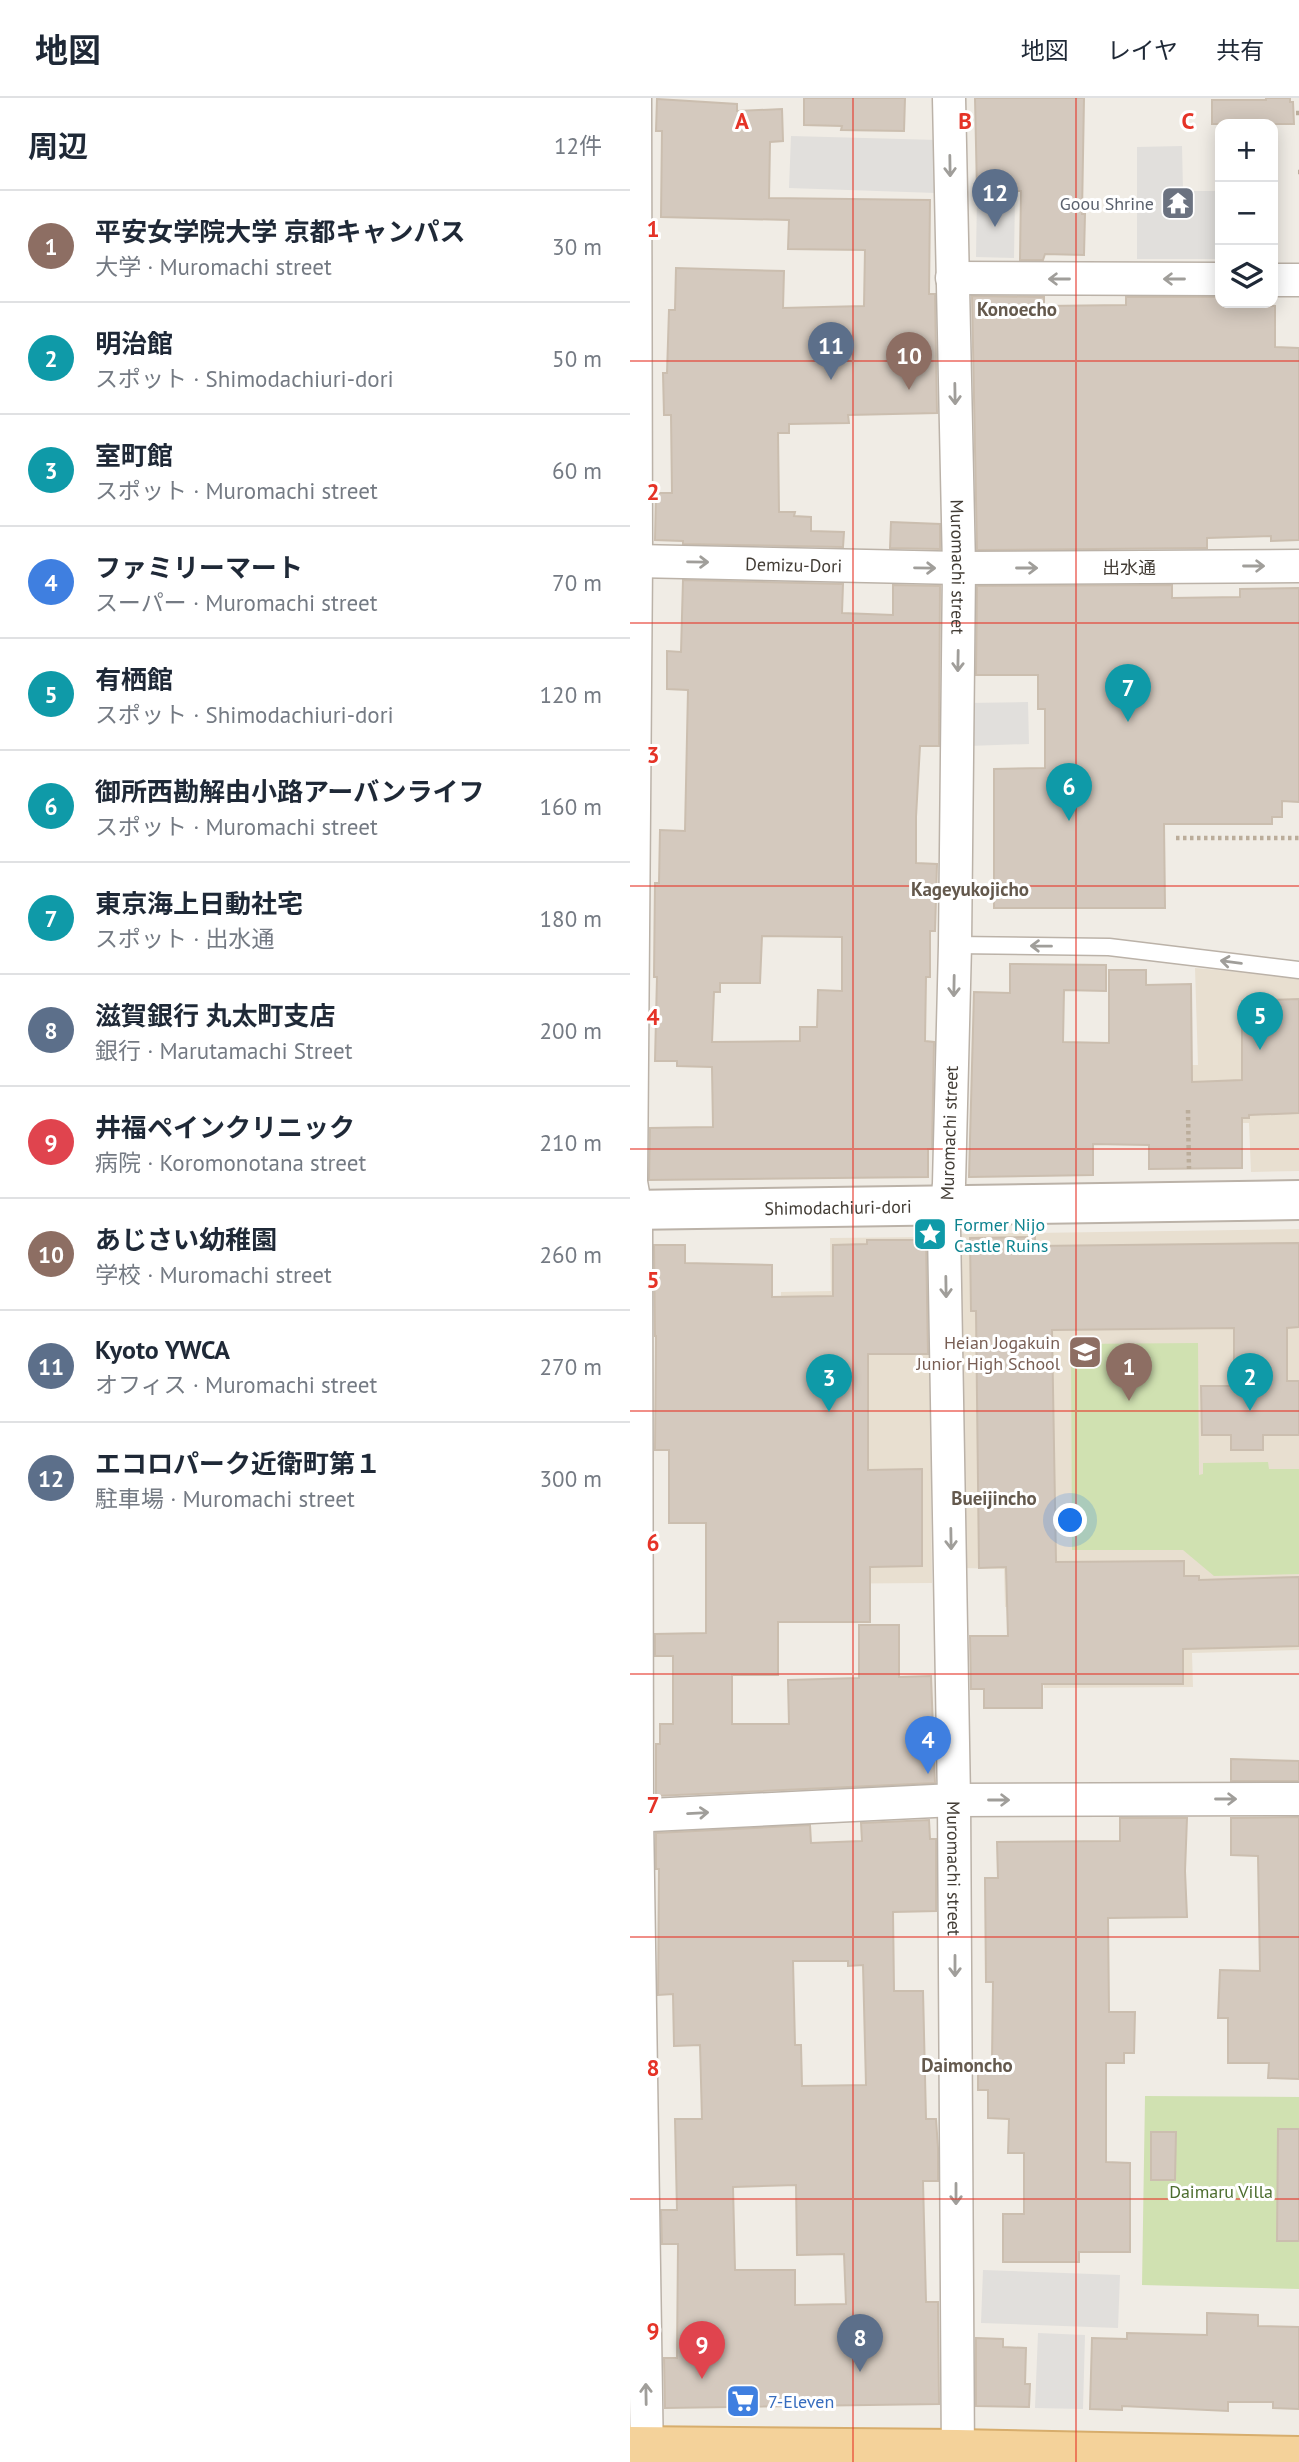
<!DOCTYPE html>
<html lang="ja">
<meta charset="utf-8">
<style>
:root{--surface:#fff;--page:#f2f2f3;--text:#1f2937;--muted:#747a83;--line:#e0e1e3;--accent:#e53327}
body{margin:0;font-family:"PT Sans","Noto Sans JP",sans-serif;background:var(--page);color:var(--text)}
.controls{position:absolute;right:21px;top:21px;display:grid;overflow:hidden;border-radius:14px;box-shadow:0 4px 18px #0003}
.controls button{width:63px;height:63px;display:grid;place-items:center;padding:0;border:0;border-bottom:2px solid var(--line);background:var(--surface);color:var(--text);font:35px sans-serif}
.you{position:absolute;left:441px;top:1423px;width:24px;height:24px;margin:-18px;border:5px solid #fff;border-radius:50%;background:#1a73e8;box-shadow:0 0 0 10px #1a73e833}
.badge{display:grid;place-items:center;width:46px;height:46px;border-radius:50%;background:var(--accent);color:#fff;font-size:23px;font-weight:700}
.pin{position:absolute;translate:-50% -58px;filter:drop-shadow(0 2px 4px #0008)}
.pin::after{content:'';position:absolute;top:37px;width:24px;height:21px;background:inherit;clip-path:polygon(0 0,100% 0,50% 100%)}
.list{margin:0;padding:0;list-style:none}
h2{display:flex;justify-content:space-between;align-items:center;height:91px;margin:0;padding:0 28px;font-size:30px}
h2 small{font-size:23px;font-weight:400;color:var(--muted)}
.list li{display:grid;grid-template-columns:46px 1fr auto;gap:21px;align-items:center;box-sizing:border-box;height:112px;padding:0 28px;border-top:2px solid var(--line)}
.list b{display:block;font-size:26px;white-space:nowrap}
.list p{margin:0;font-size:23px;white-space:nowrap;color:var(--muted)}
.list em{font-size:23px;font-style:normal;color:var(--muted)}
.icon{flex:none;width:38px;height:38px;fill:none;stroke:currentColor;stroke-width:2;stroke-linecap:round;stroke-linejoin:round}
.map{position:relative;flex:none;width:669px;height:2364px;overflow:hidden}
header{display:flex;align-items:center;gap:42px;box-sizing:border-box;height:98px;padding:0 35px;background:var(--surface);border-bottom:2px solid var(--line)}
header strong{font-size:33px}
nav{display:flex;gap:38px;margin-inline-start:auto;font-size:24px}
main{display:flex}
aside{flex:1;background:var(--surface)}
.map>svg:first-child{display:block}
</style>
<header>
<strong>地図</strong>
<nav><a>地図</a><a>レイヤ</a><a>共有</a></nav>
</header>
<main>
<aside>
<h2>周辺<small>12件</small></h2>
<ul class="list">
<li><span class="badge" style="background:#8d6e63">1</span><div><b>平安女学院大学 京都キャンパス</b><p>大学 · Muromachi street</p></div><em>30 m</em></li>
<li><span class="badge" style="background:#0f9aa8">2</span><div><b>明治館</b><p>スポット · Shimodachiuri-dori</p></div><em>50 m</em></li>
<li><span class="badge" style="background:#0f9aa8">3</span><div><b>室町館</b><p>スポット · Muromachi street</p></div><em>60 m</em></li>
<li><span class="badge" style="background:#3f7fe0">4</span><div><b>ファミリーマート</b><p>スーパー · Muromachi street</p></div><em>70 m</em></li>
<li><span class="badge" style="background:#0f9aa8">5</span><div><b>有栖館</b><p>スポット · Shimodachiuri-dori</p></div><em>120 m</em></li>
<li><span class="badge" style="background:#0f9aa8">6</span><div><b>御所西勘解由小路アーバンライフ</b><p>スポット · Muromachi street</p></div><em>160 m</em></li>
<li><span class="badge" style="background:#0f9aa8">7</span><div><b>東京海上日動社宅</b><p>スポット · 出水通</p></div><em>180 m</em></li>
<li><span class="badge" style="background:#5c6f8a">8</span><div><b>滋賀銀行 丸太町支店</b><p>銀行 · Marutamachi Street</p></div><em>200 m</em></li>
<li><span class="badge" style="background:#e0444e">9</span><div><b>井福ペインクリニック</b><p>病院 · Koromonotana street</p></div><em>210 m</em></li>
<li><span class="badge" style="background:#8d6e63">10</span><div><b>あじさい幼稚園</b><p>学校 · Muromachi street</p></div><em>260 m</em></li>
<li><span class="badge" style="background:#5c6f8a">11</span><div><b>Kyoto YWCA</b><p>オフィス · Muromachi street</p></div><em>270 m</em></li>
<li><span class="badge" style="background:#5c6f8a">12</span><div><b>エコロパーク近衛町第１</b><p>駐車場 · Muromachi street</p></div><em>300 m</em></li>
</ul>
</aside>
<div class="map">
<svg width="669" height="2364" viewBox="0 0 669 2364">
<rect width="100%" height="100%" fill="#f0ece5"/>
<!-- education -->
<path fill="#e8dfd0" d="M565,870L669,879V1073L621,1074L619,1025H560L558,967H568Z
M669,1131V1552L562,1555L563,1589L414,1590L410,1509H375L374,1471L333,1470L326,1136Z
M299,1139L302,1485L153,1486L151,1194L201,1193L200,1140Z"/>
<!-- green -->
<path fill="#d0e1b1" d="M568,1245L569,1377L573,1376V1365L638,1364L639,1371H669V1476L584,1478L553,1452H442L441,1246Z
M515,1998L669,1999V2191L512,2187Z"/>
<!-- parking -->
<path fill="#e1dfdc" d="M161,38L308,42L306,95L159,90Z
M552,48L553,93H590V161H507V49Z
M347,98H385L384,160L346,159Z
M398,604L399,646L338,648L337,605Z
M353,2172L490,2177L488,2230L351,2225Z
M408,2235L455,2237L453,2311L405,2310Z"/>
<!-- building -->
<path fill="#d4c9be" stroke="#cbbeaf" stroke-width="2" fill-rule="evenodd" d="M174,0H275L274,33L211,32L212,28L174,27Z
M345,0H454L452,116H455L454,157L415,156L413,162H390L391,93H347Z
M636,0H660V4H663L664,26H582V2H636Z
M27,1L107,6V13L152,11L153,43L140,44L139,100L300,102L299,196H305L307,315L218,317L219,325L159,326V335H148L149,414H165L164,418L181,419V433L214,434L213,449L53,446V443L25,442L26,395H42L41,317H34L33,275H37L39,212H45L46,170L154,173L153,210L234,208L235,152L158,151L159,122L31,119L32,33H26Z
M342,198L414,199V208L496,207V199H590V205H634V208H645V249L669,250V442L641,443V438L577,440V450H571L347,452Z
M261,424L310,426V451L260,450Z
M53,482L213,486L212,515L263,517V487L310,488L309,648H290L286,719V765L307,766L305,833H300V879H296L295,943L304,944L302,1051H298V1079L19,1082L20,1030L83,1029L82,969L47,968V963H25L27,879H24L25,785H29L30,732L55,733L58,592L37,591V553L51,554ZM132,838L212,839V893L188,892L187,929H170V943L82,944L84,894H90V885H130Z
M542,487V500L610,499V491L669,490V704L652,703V719H642V726H534L535,810H364V671L415,670V611H408V577H346L347,488Z
M380,866L476,867V893L434,892L433,944L479,945V872H516V887L561,886L562,984L612,982V903L669,901V1015L619,1017V1020H612V1070L519,1071V1047L463,1046V1077L339,1079L344,894L380,895Z
M405,1139V1148L669,1145V1229L657,1230V1283H669V1337H633V1352H601V1337H572L571,1288H604V1230L422,1232L426,1464L554,1463V1478H569V1482L669,1479V1548L553,1551V1586H412V1610H354V1591H341L340,1538H378L376,1469L349,1470L346,1213H341L340,1140Z
M237,1142H296L298,1256H238V1372L292,1371V1468L240,1469V1524H148V1577H102V1626H159L158,1582L229,1580V1527H269V1579L301,1578L305,1685L26,1698V1646H30V1626H43V1558H25V1536L76,1535V1425H39V1352H25L26,1238H25L24,1147H55V1165L142,1167V1199L203,1198V1147L237,1146Z
M601,1661L669,1663V1683H601Z
M669,1719V1981L638,1980L639,1965H598V1920H588L590,1872L630,1873L628,1758L601,1757V1720Z
M490,1720H557L555,1773L557,1819L478,1820L479,1914H505L504,1955H494V1965H476V2064L500,2065V2154H449V2164H373V2116H394V2055H378L379,2021L358,2020V1992H348V1966L362,1964L363,1884H356L355,1780H368L367,1744L490,1743Z
M299,1722L300,1741H306V1813L263,1814L264,1893H293L296,2021H306L308,2050V2083H293L296,2204H308L309,2306L35,2310L34,2260H47L48,2146H32L31,2112H47L45,2021H72L70,1947L44,1948L43,1896L28,1897L29,1771H26V1735L180,1727L181,1745L232,1743L231,1725ZM163,1863H218V1868L233,1867L236,1987L172,1988L171,1947H165ZM166,2087L167,2157L214,2156L216,2206L165,2207V2172H105L103,2089Z
M648,2031H669V2143H647Z
M521,2034H546L545,2082H521Z
M577,2215L628,2217V2228L669,2229V2311L643,2310V2304H598V2313L492,2308V2312L460,2311L462,2240L497,2241V2235L577,2237Z
M346,2240L373,2241V2249L396,2250L395,2286H400L399,2309L346,2308Z"/>
<g fill="none" stroke-linecap="round" stroke-linejoin="round">
<!-- service casing -->
<g stroke="#bbb2a8" stroke-width="19">
<path id="service" d="M325,847L479,849L669,872"/>
</g>
<!-- minor casing -->
<g stroke="#bbb2a8" stroke-width="35">
<g id="minor">
<path d="M5,0L6,463L1,1084L6,1112L7,1718L17,2364"/>
<path id="s1" d="M319,0L329,470L325,847L319,1086L314,1131L324,1702L328,2364"/>
<path d="M322,180L590,181"/>
<path d="M643,182H669"/>
<path id="s2" d="M0,461L6,463L329,470L669,468"/>
<path d="M0,1718L324,1702L669,1701"/>
</g>
</g>
<!-- tertiary casing -->
<g stroke="#bbb2a8" stroke-width="42">
<g id="tertiary">
<path id="s3" d="M0,1112L669,1102"/>
</g>
</g>
<!-- primary casing -->
<g stroke="#d7ad6c" stroke-width="42">
<path id="primary" d="M0,2348L327,2351L669,2358"/>
</g>
<!-- path -->
<path stroke="#bbad9b" stroke-width="4.5" stroke-dasharray="3.5 3.5" stroke-linecap="butt" d="M666,15H669
M668,74H669
M546,740H669
M558,1012L559,1071"/>
<!-- service -->
<use href="#service" stroke="#fff" stroke-width="16"/>
<!-- minor -->
<use href="#minor" stroke="#fff" stroke-width="32"/>
<!-- tertiary -->
<use href="#tertiary" stroke="#fff" stroke-width="38"/>
<!-- primary -->
<use href="#primary" stroke="#f4d29a" stroke-width="38"/>
</g>
<!-- one-way arrows -->
<defs><path id="oneway-shaft" d="M-6 0H5M1.5-3L5.5 0L1.5 3" fill="none" stroke-width="1.6" stroke-linecap="round" stroke-linejoin="round" transform="scale(1.75)"/></defs>
<g stroke="#a09e9a">
<use href="#oneway-shaft" transform="translate(320 68) rotate(89)"/>
<use href="#oneway-shaft" transform="translate(429 181) rotate(-180)"/>
<use href="#oneway-shaft" transform="translate(544 181) rotate(-180)"/>
<use href="#oneway-shaft" transform="translate(325 296) rotate(89)"/>
<use href="#oneway-shaft" transform="translate(68 464) rotate(1)"/>
<use href="#oneway-shaft" transform="translate(624 468)"/>
<use href="#oneway-shaft" transform="translate(295 470) rotate(1)"/>
<use href="#oneway-shaft" transform="translate(397 470)"/>
<use href="#oneway-shaft" transform="translate(328 563) rotate(91)"/>
<use href="#oneway-shaft" transform="translate(411 848) rotate(-179)"/>
<use href="#oneway-shaft" transform="translate(601 864) rotate(-173)"/>
<use href="#oneway-shaft" transform="translate(324 888) rotate(91)"/>
<use href="#oneway-shaft" transform="translate(316 1189) rotate(89)"/>
<use href="#oneway-shaft" transform="translate(321 1441) rotate(89)"/>
<use href="#oneway-shaft" transform="translate(596 1701)"/>
<use href="#oneway-shaft" transform="translate(369 1702)"/>
<use href="#oneway-shaft" transform="translate(68 1715) rotate(-3)"/>
<use href="#oneway-shaft" transform="translate(325 1868) rotate(90)"/>
<use href="#oneway-shaft" transform="translate(326 2096) rotate(90)"/>
<use href="#oneway-shaft" transform="translate(16 2296) rotate(-91)"/>
</g>
<!-- grid -->
<path fill="none" stroke="#e53327" stroke-width="2" stroke-opacity="0.55" d="M223,0V2364M446,0V2364M0,263H669M0,525H669M0,788H669M0,1051H669M0,1313H669M0,1576H669M0,1839H669M0,2101H669"/>
<!-- icons -->
<defs>
<g id="temple-square" transform="scale(1.75)"><rect x="-9" y="-9" width="18" height="18" rx="4" fill="#6b7280" stroke="#fff"/><path d="M0-6L5-2H3V0L6.5 2.5H4V6H1.5V3h-3V6H-4V2.5H-6.5L-3 0V-2H-5Z" fill="#fff"/></g>
<g id="sight-square" transform="scale(1.75)"><rect x="-9" y="-9" width="18" height="18" rx="4" fill="#0f9aa8" stroke="#fff"/><path d="M0-6L1.8-2.2L6-1.7L2.9 1.2L3.7 5.4L0 3.3L-3.7 5.4L-2.9 1.2L-6-1.7L-1.8-2.2Z" fill="#fff"/></g>
<g id="school-square" transform="scale(1.75)"><rect x="-9" y="-9" width="18" height="18" rx="4" fill="#8d6e63" stroke="#fff"/><path d="M0-5L7-2L0 1L-7-2ZM-4 1L0 2.5L4 1V4Q0 6-4 4Z" fill="#fff"/></g>
<g id="supermarket-square" transform="scale(1.75)"><rect x="-9" y="-9" width="18" height="18" rx="4" fill="#3f7fe0" stroke="#fff"/><path d="M-6-5.5h2.5l.6 2H6L4.5 2H-2.5L-4.4-4H-6ZM-1.5 3.2a1.3 1.3 0 1 0 .1 0ZM3 3.2a1.3 1.3 0 1 0 .1 0Z" fill="#fff"/></g>
</defs>
<g fill-rule="evenodd">
<use href="#temple-square" x="548" y="105"/>
<use href="#sight-square" x="300" y="1136"/>
<use href="#school-square" x="455" y="1254"/>
<use href="#supermarket-square" x="113" y="2303"/>
</g>
<g text-anchor="middle" dominant-baseline="central" stroke-width="6" stroke-linejoin="round" paint-order="stroke">
<!-- worship labels -->
<g font-size="18" fill="#5b616d" stroke="#fff" text-anchor="end">
<text x="524" y="105">Goou Shrine</text>
</g>
<!-- street labels -->
<g font-size="18" fill="#423c35" stroke="#fff">
<text stroke="none"><textPath href="#s2" startOffset="164">Demizu-Dori</textPath></text>
<text stroke="none"><textPath href="#s1" startOffset="469">Muromachi street</textPath></text>
<text x="499" y="469">出水通</text>
<text transform="translate(319 1035) rotate(-88)">Muromachi street</text>
<text stroke="none"><textPath href="#s3" startOffset="208">Shimodachiuri-dori</textPath></text>
<text stroke="none"><textPath href="#s1" startOffset="1771">Muromachi street</textPath></text>
</g>
<!-- culture labels -->
<g font-size="18" fill="#0d838f" stroke="#fff" text-anchor="start">
<text x="324" y="1126">Former Nijo<tspan x="324" dy="21">Castle Ruins</tspan></text>
</g>
<!-- education labels -->
<g font-size="18" fill="#785e54" stroke="#fff" text-anchor="end">
<text x="430" y="1244">Heian Jogakuin<tspan x="430" dy="21">Junior High School</tspan></text>
</g>
<!-- park labels -->
<g font-size="18" fill="#4c6d2e" stroke="#fff">
<text x="591" y="2093">Daimaru Villa</text>
</g>
<!-- shop labels -->
<g font-size="18" fill="#366cbe" stroke="#fff" text-anchor="start">
<text x="138" y="2303">7-Eleven</text>
</g>
<!-- neighbourhood labels -->
<g font-size="19" font-weight="bold" fill="#64594d" stroke="#fff">
<text x="387" y="211">Konoecho</text>
<text x="340" y="791">Kageyukojicho</text>
<text x="364" y="1400">Bueijincho</text>
<text x="337" y="1967">Daimoncho</text>
</g>
</g>
<g font-size="23" text-anchor="middle" font-weight="bold" fill="#e53327" stroke="#fff" stroke-width="6" stroke-linejoin="round" paint-order="stroke">
<text x="112" y="31">A</text>
<text x="335" y="31">B</text>
<text x="558" y="31">C</text>
<text x="23" y="139">1</text>
<text x="23" y="402">2</text>
<text x="23" y="665">3</text>
<text x="23" y="927">4</text>
<text x="23" y="1190">5</text>
<text x="23" y="1453">6</text>
<text x="23" y="1715">7</text>
<text x="23" y="1978">8</text>
<text x="23" y="2241">9</text>
</g>
</svg>
<div class="controls">
<button>+</button>
<button>−</button>
<button><svg class="icon" aria-label="layers" viewBox="0 0 24 24"><path d="M12 4l9 5-9 5-9-5zM3 14l9 5 9-5"/></svg></button>
</div>
<div class="you"></div>
<div class="pin badge" style="left:499px;top:1303px;background:#8d6e63">1</div>
<div class="pin badge" style="left:620px;top:1313px;background:#0f9aa8">2</div>
<div class="pin badge" style="left:199px;top:1314px;background:#0f9aa8">3</div>
<div class="pin badge" style="left:298px;top:1676px;background:#3f7fe0">4</div>
<div class="pin badge" style="left:630px;top:952px;background:#0f9aa8">5</div>
<div class="pin badge" style="left:439px;top:723px;background:#0f9aa8">6</div>
<div class="pin badge" style="left:498px;top:624px;background:#0f9aa8">7</div>
<div class="pin badge" style="left:230px;top:2274px;background:#5c6f8a">8</div>
<div class="pin badge" style="left:72px;top:2281px;background:#e0444e">9</div>
<div class="pin badge" style="left:279px;top:292px;background:#8d6e63">10</div>
<div class="pin badge" style="left:201px;top:282px;background:#5c6f8a">11</div>
<div class="pin badge" style="left:365px;top:129px;background:#5c6f8a">12</div>
</div>
</main>
